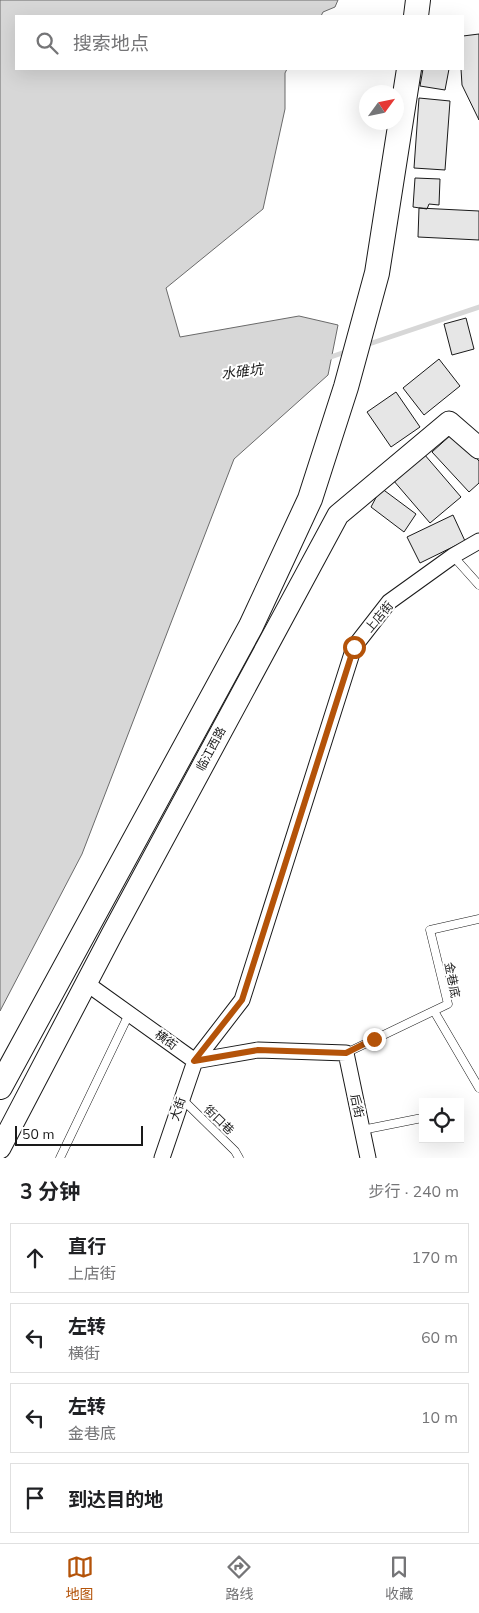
<!DOCTYPE html>
<html lang="zh">
<meta charset="utf-8">
<style>
:root{--surface:#fff;--page:#f2f2f2;--text:#202124;--muted:#757577;--line:#e0e0e0;--accent:#b45309}
body{margin:0;font-family:"Nunito Sans","Noto Sans SC",sans-serif;background:var(--page);color:var(--text)}
.controls{position:absolute;right:15px;bottom:15px;display:grid;overflow:hidden;border-radius:0px;box-shadow:0 5px 20px #0002}
.controls button{width:45px;height:45px;display:grid;place-items:center;padding:0;border:0;border-bottom:1px solid var(--line);background:var(--surface);color:var(--text);font:25px sans-serif}
.compass{position:absolute;left:359px;top:85px;width:45px;height:45px;border-radius:50%;background:var(--surface);box-shadow:0 5px 20px #0002;rotate:57deg}
.scale{position:absolute;left:15px;bottom:12px;width:128px;box-sizing:border-box;padding-left:5px;border:2px solid #1a1a1a;border-top:0;font-size:14px;line-height:18px;white-space:nowrap;color:#1a1a1a;-webkit-text-stroke:4px #fff;paint-order:stroke}
.stop{position:absolute;width:15px;height:15px;margin:-11px;border:4px solid #b45309;border-radius:50%;background:#fff}
.stop.end{background:#b45309;border-color:#fff;box-shadow:0 1px 5px #0008}
.list{margin:0;padding:0;list-style:none}
h2{display:flex;justify-content:space-between;align-items:center;height:65px;margin:0;padding:0 20px;font-size:21px}
h2 small{font-size:16px;font-weight:400;color:var(--muted)}
.list li{display:grid;grid-template-columns:32px 1fr auto;gap:15px;align-items:center;box-sizing:border-box;height:70px;margin:0 10px 10px;padding:0 10px;border:1px solid var(--line);border-radius:0px}
.list b{display:block;font-size:19px;white-space:nowrap}
.list p{margin:0;font-size:16px;white-space:nowrap;color:var(--muted)}
.list em{font-size:16px;font-style:normal;color:var(--muted)}
.icon{flex:none;width:28px;height:28px;fill:none;stroke:currentColor;stroke-width:2;stroke-linecap:round;stroke-linejoin:round}
.map{position:relative;flex:none;width:479px;height:1158px;overflow:hidden}
.search{position:absolute;background:var(--surface);box-shadow:0 5px 20px #0002;left:15px;right:15px;top:15px;height:55px;display:flex;align-items:center;gap:12px;box-sizing:border-box;padding:0 18px;border-radius:0px;color:var(--muted);font-size:19px}
.sheet{height:385px;background:var(--surface)}
nav{display:flex;justify-content:space-around;align-items:center;box-sizing:border-box;height:70px;border-top:1px solid var(--line);background:var(--surface);font-size:14px;color:var(--muted)}
nav a{display:grid;justify-items:center;gap:2px}
nav .on{color:var(--accent)}
.map>svg:first-child{display:block}
</style>
<div class="map">
<svg width="479" height="1158" viewBox="0 0 479 1158">
<rect width="100%" height="100%" fill="#fff"/>
<!-- water -->
<path fill="#d7d7d7" stroke="#6a6a6a" d="M0,0H338L335,7L323,12L321,16H16V69H287L285,73V109L263,209L166,288L180,337L299,316L338,325L328,375L234,459L82,854L0,1011Z"/>
<g fill="none" stroke-linecap="round" stroke-linejoin="round">
<!-- stream -->
<path stroke="#d7d7d7" stroke-width="5" d="M366,345L479,307
M325,359L348,351"/>
</g>
<!-- building -->
<path fill="#e6e6e6" stroke="#1a1a1a" d="M479,34V120L462,85L461,69H463V36Z
M423,69H449L445,90L420,86Z
M419,98L450,101L445,170L414,168Z
M415,178L440,179L439,205L429,204L427,209L413,207Z
M419,208L479,211V240L418,237Z
M466,318L474,349L452,355L444,324Z
M439,359L460,386L424,415L403,388Z
M396,392L420,427L391,447L367,412Z
M453,433L479,461V483L469,492L432,452Z
M424,454L461,497L430,523L393,480Z
M381,488L416,514L404,532L371,507Z
M453,515L465,541L420,563L407,537Z"/>
<g fill="none" stroke-linecap="round" stroke-linejoin="round">
<!-- lane casing -->
<g stroke="#1a1a1a" stroke-width="9">
<path id="lane" d="M453,556L479,585
M434,1011L479,1088
M346,1053L448,1004L430,930L479,919
M182,1099L235,1151L239,1158
M362,1130L422,1118
M60,1158L129,1014"/>
</g>
<!-- street casing -->
<g stroke="#1a1a1a" stroke-width="17">
<path id="street" d="M86,983L195,1061L258,1050L346,1053L368,1158
M162,1158L195,1061L242,1000L354,647L389,602L453,556L479,541"/>
</g>
<!-- secondary casing -->
<g stroke="#1a1a1a" stroke-width="23">
<path id="secondary" d="M0,1148L112,934L338,515L449,422L479,448"/>
</g>
<!-- primary casing -->
<g stroke="#1a1a1a" stroke-width="26">
<path id="primary" d="M416,16L418,0
M0,1087L251,626L310,499L346,387L377,273L409,69"/>
</g>
<!-- lane -->
<use href="#lane" stroke="#fff" stroke-width="8"/>
<!-- street -->
<use href="#street" stroke="#fff" stroke-width="15"/>
<!-- secondary -->
<use href="#secondary" stroke="#fff" stroke-width="21"/>
<!-- primary -->
<use href="#primary" stroke="#fff" stroke-width="24"/>
</g>
<g fill="none" stroke-linecap="round" stroke-linejoin="round">
<!-- route -->
<path stroke="#b45309" stroke-width="6" d="M354,647L242,1000L194,1061L258,1050L346,1053L374,1039"/>
</g>
<g text-anchor="middle" dominant-baseline="central" stroke-width="4" stroke-linejoin="round" paint-order="stroke">
<!-- street labels -->
<g font-size="12" fill="#1a1a1a" stroke="#fff">
<text transform="translate(379 617) rotate(-50)">上店街</text>
<text transform="translate(211 749) rotate(-62)">临江西路</text>
<text transform="translate(452 980) rotate(79)">金巷底</text>
<text transform="translate(166 1040) rotate(36)">横街</text>
<text transform="translate(357 1106) rotate(78)">后街</text>
<text transform="translate(178 1109) rotate(-72)">大街</text>
<text transform="translate(219 1120) rotate(44)">街口巷</text>
</g>
<!-- water labels -->
<g font-size="14" font-style="italic" fill="#1a1a1a" stroke="#fff">
<text transform="translate(242 372) rotate(-7)">水碓坑</text>
</g>
</g>
</svg>
<div class="controls">
<button><svg class="icon" aria-label="locate" viewBox="0 0 24 24"><circle cx="12" cy="12" r="6"/><path d="M12 2v4M12 18v4M2 12h4M18 12h4"/></svg></button>
</div>
<svg class="compass" viewBox="-18 -18 36 36"><path d="M0-13l5 13h-10z" fill="#e53935"/><path d="M0 13l5-13h-10z" fill="#757577"/></svg>
<div class="scale">50 m</div>
<div class="stop" style="left:354px;top:647px"></div>
<div class="stop end" style="left:374px;top:1039px"></div>
<div class="search"><svg class="icon" aria-label="search" viewBox="0 0 24 24"><circle cx="10" cy="10" r="6"/><path d="M15 15l6 6"/></svg>搜索地点</div>
</div>
<section class="sheet">
<h2>3 分钟<small>步行 · 240 m</small></h2>
<ul class="list">
<li><svg class="icon" aria-label="ahead" viewBox="0 0 24 24"><path d="M12 20V5M6 11l6-6 6 6"/></svg><div><b>直行</b><p>上店街</p></div><em>170 m</em></li>
<li><svg class="icon" aria-label="left" viewBox="0 0 24 24"><path d="M17 20v-9H6M10 6l-5 5 5 5"/></svg><div><b>左转</b><p>横街</p></div><em>60 m</em></li>
<li><svg class="icon" aria-label="left" viewBox="0 0 24 24"><path d="M17 20v-9H6M10 6l-5 5 5 5"/></svg><div><b>左转</b><p>金巷底</p></div><em>10 m</em></li>
<li><svg class="icon" aria-label="arrive" viewBox="0 0 24 24"><path d="M6 21V4h12l-3 4 3 4H6"/></svg><div><b>到达目的地</b></div></li>
</ul>
</section>
<nav>
<a class="on"><svg class="icon" aria-label="map" viewBox="0 0 24 24"><path d="M3 6l6-2 6 2 6-2v14l-6 2-6-2-6 2zM9 4v14M15 6v14"/></svg>地图</a>
<a><svg class="icon" aria-label="directions" viewBox="0 0 24 24"><path d="M12 3l9 9-9 9-9-9zM9 14v-3h6M13 9l2 2-2 2"/></svg>路线</a>
<a><svg class="icon" aria-label="saved" viewBox="0 0 24 24"><path d="M7 4h10v16l-5-4-5 4z"/></svg>收藏</a>
</nav>
